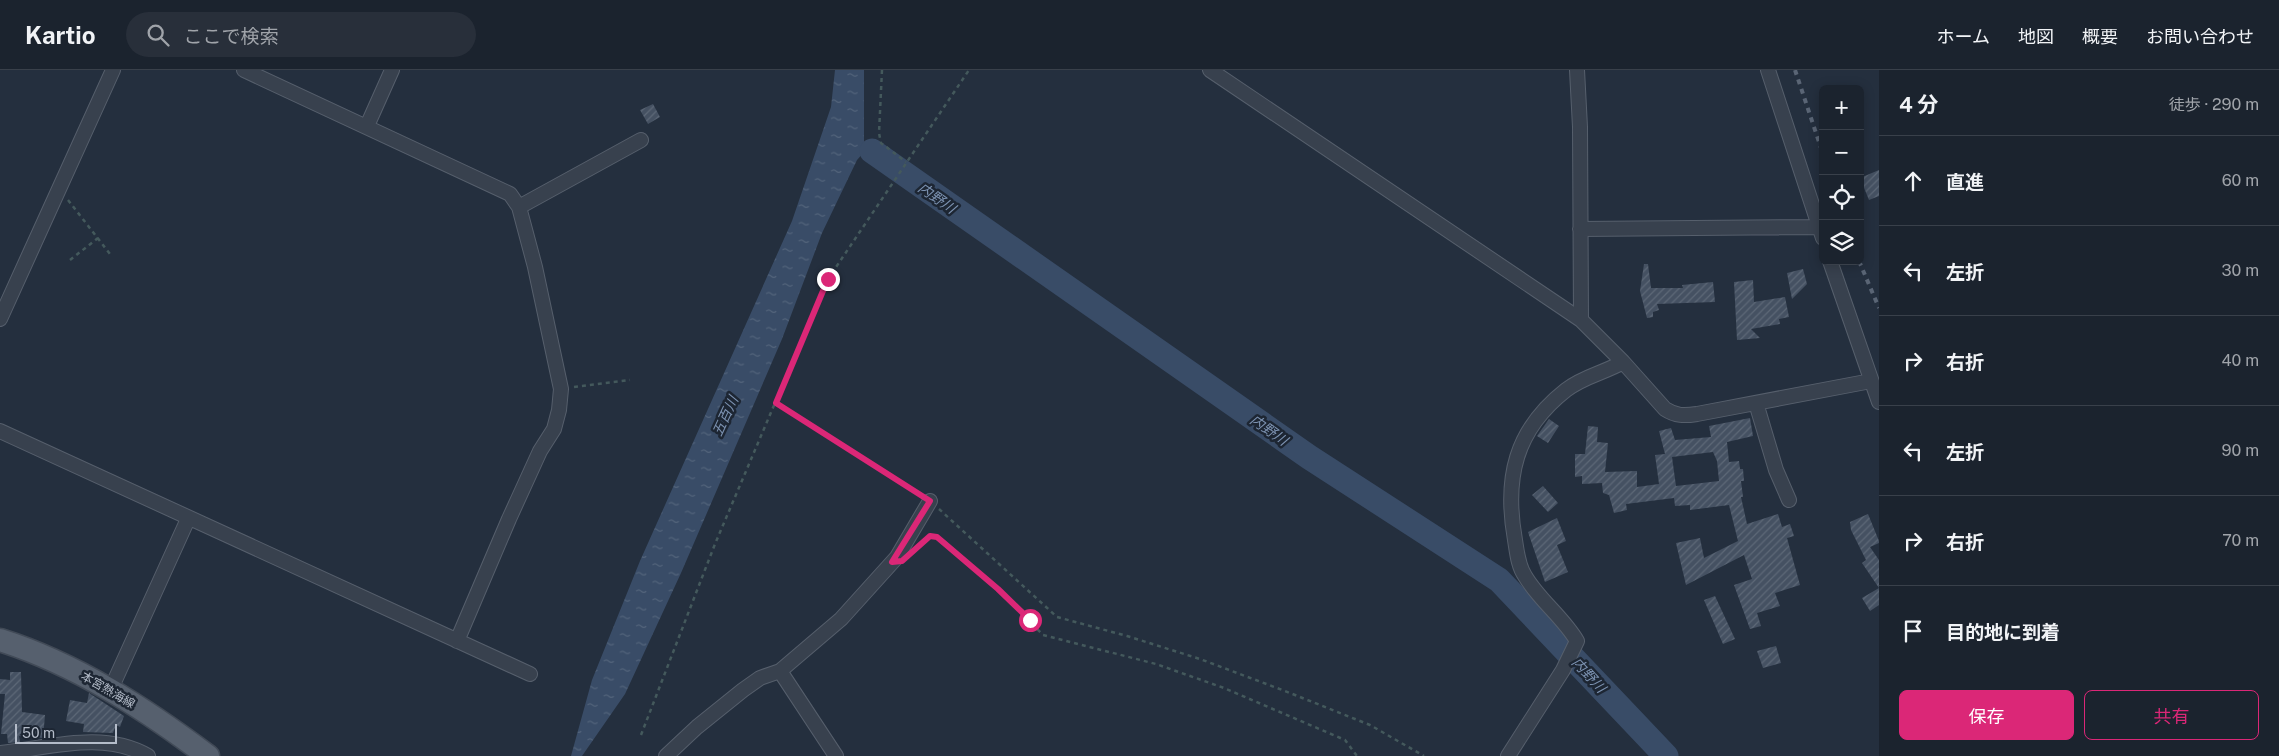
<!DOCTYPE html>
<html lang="ja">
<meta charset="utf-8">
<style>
:root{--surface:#1b232e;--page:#282f3a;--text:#f1f3f6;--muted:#a0a4aa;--line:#39404a;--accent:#db2777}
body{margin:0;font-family:"Public Sans","Noto Sans JP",sans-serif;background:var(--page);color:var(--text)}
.controls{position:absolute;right:15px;top:15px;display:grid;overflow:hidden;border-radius:8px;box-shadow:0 2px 12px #0003}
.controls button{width:45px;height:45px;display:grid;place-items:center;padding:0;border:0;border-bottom:1px solid var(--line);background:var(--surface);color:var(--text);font:25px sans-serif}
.scale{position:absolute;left:15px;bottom:12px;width:102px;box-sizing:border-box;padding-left:5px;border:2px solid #b4bcc9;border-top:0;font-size:14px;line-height:18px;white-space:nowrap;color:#b4bcc9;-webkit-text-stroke:4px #1d2633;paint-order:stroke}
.stop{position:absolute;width:15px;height:15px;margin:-11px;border:4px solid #db2777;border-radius:50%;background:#fff}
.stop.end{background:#db2777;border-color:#fff;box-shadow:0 1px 5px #0008}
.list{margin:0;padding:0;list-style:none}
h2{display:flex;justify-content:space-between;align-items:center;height:65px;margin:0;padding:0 20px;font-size:21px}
h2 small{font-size:16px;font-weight:400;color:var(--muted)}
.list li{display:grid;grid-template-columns:32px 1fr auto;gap:15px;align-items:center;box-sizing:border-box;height:90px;padding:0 20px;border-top:1px solid var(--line)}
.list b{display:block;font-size:19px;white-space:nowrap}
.list em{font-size:16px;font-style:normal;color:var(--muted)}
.actions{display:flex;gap:10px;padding:15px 20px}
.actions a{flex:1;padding:11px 0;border:1px solid var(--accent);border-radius:8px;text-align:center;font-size:18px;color:var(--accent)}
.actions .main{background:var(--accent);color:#fff}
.icon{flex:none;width:28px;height:28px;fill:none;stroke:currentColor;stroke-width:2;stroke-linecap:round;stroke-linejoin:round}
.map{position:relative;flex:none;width:1879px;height:686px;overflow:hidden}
header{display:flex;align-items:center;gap:30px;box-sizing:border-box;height:70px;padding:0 25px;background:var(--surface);border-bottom:1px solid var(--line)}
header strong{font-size:24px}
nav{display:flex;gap:28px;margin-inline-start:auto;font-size:18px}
.search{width:350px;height:45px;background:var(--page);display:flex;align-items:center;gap:12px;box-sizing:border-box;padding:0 18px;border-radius:28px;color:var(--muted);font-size:19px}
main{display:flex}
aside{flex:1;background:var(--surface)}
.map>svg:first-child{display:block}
</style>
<header>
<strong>Kartio</strong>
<div class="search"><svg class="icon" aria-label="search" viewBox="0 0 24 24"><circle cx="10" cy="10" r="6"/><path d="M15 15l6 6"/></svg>ここで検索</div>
<nav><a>ホーム</a><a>地図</a><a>概要</a><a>お問い合わせ</a></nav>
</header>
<main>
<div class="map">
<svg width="1879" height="686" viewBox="0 0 1879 686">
<defs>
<pattern id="water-ripples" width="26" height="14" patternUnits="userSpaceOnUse" patternTransform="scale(1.25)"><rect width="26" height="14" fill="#394c67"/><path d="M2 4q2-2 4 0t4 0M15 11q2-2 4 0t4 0" fill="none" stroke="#53647b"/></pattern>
<pattern id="building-hatch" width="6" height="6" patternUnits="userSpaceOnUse" patternTransform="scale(1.25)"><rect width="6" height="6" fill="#455162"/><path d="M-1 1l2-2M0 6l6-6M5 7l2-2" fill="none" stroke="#5d6877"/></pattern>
</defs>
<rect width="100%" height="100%" fill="#242f3e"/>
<!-- water -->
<path fill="url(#water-ripples)" d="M835,0H864V73L900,99L897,102L864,82L857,90L822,163L782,269L681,503L625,624L582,686H571L592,610L640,491L792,151L831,37Z"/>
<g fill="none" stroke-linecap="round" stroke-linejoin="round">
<!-- river -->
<path stroke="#394c67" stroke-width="25" d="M872,81L1309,387L1499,510L1666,686"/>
</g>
<!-- building -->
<path fill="url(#building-hatch)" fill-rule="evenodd" d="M653,34L660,47L648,54L640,40Z
M1879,100V126L1869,130L1860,108Z
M1644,194H1648L1651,218H1683L1682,215L1713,212L1715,232L1657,234L1659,240L1653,242V247L1647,248L1640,221Z
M1803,199L1807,214L1792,229L1787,203Z
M1753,210L1754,232L1785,227L1789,247L1779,249L1780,254L1751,259L1760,268L1737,270L1734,212Z
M1750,348L1753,366L1727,372L1729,392L1739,391L1740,399H1743L1744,411H1741L1743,427H1741L1747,454L1778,444L1782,457L1790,454L1794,466L1787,468L1800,515L1775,523L1780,536L1757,543L1761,556L1750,559L1734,515L1752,509L1744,485L1686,515L1676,473L1700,468L1704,488L1738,471L1729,435L1690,440V435L1675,436L1674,428L1626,434L1627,440L1614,443L1609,425L1603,423L1602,413L1582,414V406L1575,407V384H1585L1588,356L1598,357L1597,372L1608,373L1605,402L1637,401V417L1659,414L1655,385L1665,384L1659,361L1671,358L1675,370L1711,367L1709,356ZM1713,382L1717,391L1719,411L1676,416L1672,387Z
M1549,349L1559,356L1548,373L1537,366Z
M1543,416L1558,433L1548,442L1532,425Z
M1868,444L1879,471V473L1870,477L1879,490V518L1862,493L1866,490L1851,460L1850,452Z
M1557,448L1566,471L1557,475L1568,502L1545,512L1528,462Z
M1879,518V535L1870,541L1862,528Z
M1715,526L1735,569L1723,574L1704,530Z
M1776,576L1781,593L1763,598L1757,581Z
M10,602H21L22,642L45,645L43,668L19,666L20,672L8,673L7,664H1L5,624H0V609L10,610Z
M89,623L124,646L120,657L116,655L113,663L83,662L84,654L66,651L70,630L87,633Z"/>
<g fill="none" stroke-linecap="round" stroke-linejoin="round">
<!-- street casing -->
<g stroke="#565f6c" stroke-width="16">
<path id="street" d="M244,0L510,124L519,137L535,197L561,319L559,340L554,359L540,381L509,449L457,571
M1210,0L1581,250L1623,292L1665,339C1676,346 1684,346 1697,344L1871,311
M1577,0L1580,57L1581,250
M1768,0L1823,168
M367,56L392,0
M519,137L641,70
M1580,159L1819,157
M1830,191L1879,332
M0,249L113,0
M1756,333L1776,400L1789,430
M0,361L530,604
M780,601L836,686
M110,621L188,449
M0,683C49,678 103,660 148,686
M666,686L697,657L743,620L760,608L780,601L841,549L897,487L930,431
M1508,686L1563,600L1577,571C1563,547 1539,530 1525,506C1518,496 1517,482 1515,470C1504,408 1515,360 1566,320C1584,306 1604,303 1623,292"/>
</g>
<!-- primary casing -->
<g stroke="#414a57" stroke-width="25">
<path id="primary" d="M0,570C76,594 144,638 208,686"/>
</g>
<!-- path -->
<path stroke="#44595c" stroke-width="2.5" stroke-dasharray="4 4" stroke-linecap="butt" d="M882,0L879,63L881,73L906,92
M68,130L110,184
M70,190L98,168
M574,317L630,310
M919,424L775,333L828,209L969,0
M939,439L1057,547L1127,566L1200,589L1285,621L1370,655L1424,686
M923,471L930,466L945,472L998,519L1043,565L1156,594L1224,618L1345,670L1357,686
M641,665L715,474L775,333"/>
<!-- street -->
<use href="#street" stroke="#38414e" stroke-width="14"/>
<!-- primary -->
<use href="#primary" stroke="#56606e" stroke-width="22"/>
<!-- rail -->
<path stroke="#5a6575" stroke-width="4" stroke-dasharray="5 5" stroke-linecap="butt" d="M1795,0L1823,84
M1859,191L1879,238"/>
</g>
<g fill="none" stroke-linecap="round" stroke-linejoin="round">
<!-- route -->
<path stroke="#db2777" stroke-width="6" d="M828,209L776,333L930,431L892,492L902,491L930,466L937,467L998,519L1030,550"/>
</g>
<g text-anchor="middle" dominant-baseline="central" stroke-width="5" stroke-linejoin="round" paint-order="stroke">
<!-- street labels -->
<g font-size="12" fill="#b4bcc9" stroke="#1d2633">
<text transform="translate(108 620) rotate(30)">本宮熱海線</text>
</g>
<!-- water labels -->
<g font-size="14" font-style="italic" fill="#7c92b1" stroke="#1d2633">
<text transform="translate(937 128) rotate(35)">内野川</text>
<text transform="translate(725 346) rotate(-65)">五百川</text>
<text transform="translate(1269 360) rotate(35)">内野川</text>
<text transform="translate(1589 605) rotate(47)">内野川</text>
</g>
</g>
</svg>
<div class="controls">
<button>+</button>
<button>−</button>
<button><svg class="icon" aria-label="locate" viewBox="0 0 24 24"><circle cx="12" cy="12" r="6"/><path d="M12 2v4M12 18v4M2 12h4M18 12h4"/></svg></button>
<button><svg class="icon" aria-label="layers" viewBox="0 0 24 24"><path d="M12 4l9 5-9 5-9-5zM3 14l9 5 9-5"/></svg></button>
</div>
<div class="scale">50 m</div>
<div class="stop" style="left:1030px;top:550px"></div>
<div class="stop end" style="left:828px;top:209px"></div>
</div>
<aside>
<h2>4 分<small>徒歩 · 290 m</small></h2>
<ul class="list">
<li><svg class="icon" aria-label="ahead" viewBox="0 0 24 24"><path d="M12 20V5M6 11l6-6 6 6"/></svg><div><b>直進</b></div><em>60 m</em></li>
<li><svg class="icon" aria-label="left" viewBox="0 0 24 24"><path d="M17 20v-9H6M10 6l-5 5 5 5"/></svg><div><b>左折</b></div><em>30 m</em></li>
<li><svg class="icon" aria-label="right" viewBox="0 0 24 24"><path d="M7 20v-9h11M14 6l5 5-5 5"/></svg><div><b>右折</b></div><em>40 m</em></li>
<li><svg class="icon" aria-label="left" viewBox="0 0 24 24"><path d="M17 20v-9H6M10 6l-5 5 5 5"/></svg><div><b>左折</b></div><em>90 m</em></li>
<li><svg class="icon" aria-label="right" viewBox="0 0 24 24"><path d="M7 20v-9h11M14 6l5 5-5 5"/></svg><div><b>右折</b></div><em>70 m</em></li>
<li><svg class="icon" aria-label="arrive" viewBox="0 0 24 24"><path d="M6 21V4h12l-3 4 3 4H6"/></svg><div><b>目的地に到着</b></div></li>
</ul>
<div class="actions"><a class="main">保存</a><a>共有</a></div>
</aside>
</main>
